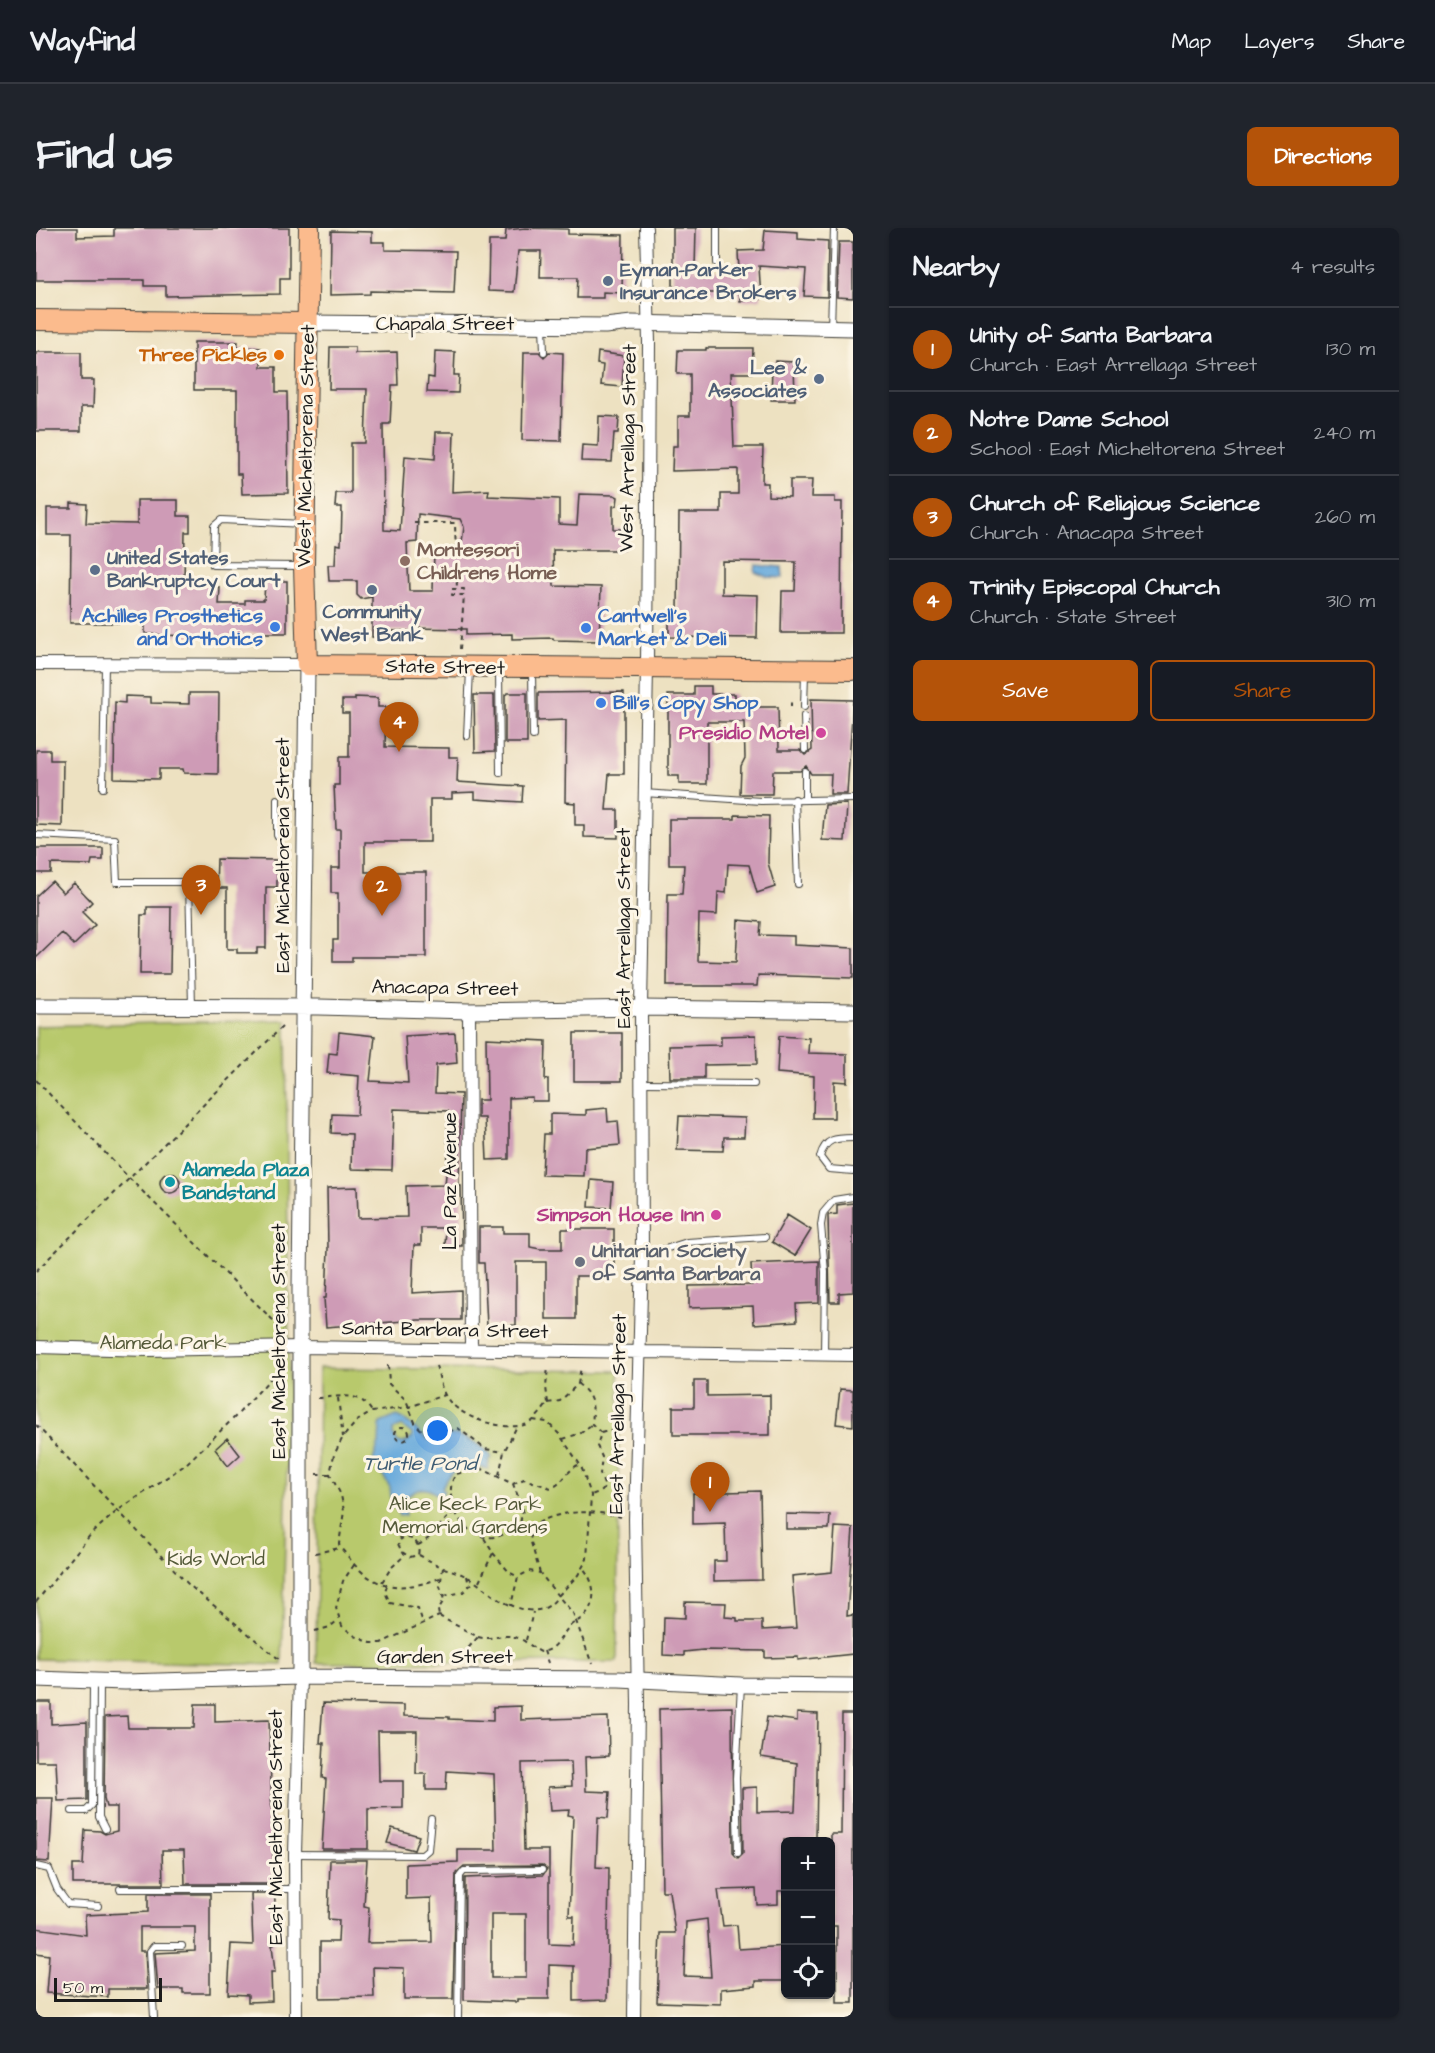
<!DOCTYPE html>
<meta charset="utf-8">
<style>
:root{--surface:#171b24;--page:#20242c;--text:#f1f3f6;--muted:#9ea1a6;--line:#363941;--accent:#b45309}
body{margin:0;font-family:"Architects Daughter",sans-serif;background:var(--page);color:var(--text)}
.controls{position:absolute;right:18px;bottom:18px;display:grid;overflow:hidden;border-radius:9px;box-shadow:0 2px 4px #0004}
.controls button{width:54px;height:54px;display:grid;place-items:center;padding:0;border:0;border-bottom:2px solid var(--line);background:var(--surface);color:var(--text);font:30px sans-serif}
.scale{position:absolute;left:18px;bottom:15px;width:108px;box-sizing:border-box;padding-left:6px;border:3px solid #1c1c1c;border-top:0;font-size:16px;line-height:21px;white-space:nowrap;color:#1c1c1c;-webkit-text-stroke:4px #fcf5e5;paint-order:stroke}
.you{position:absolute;left:402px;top:1203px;width:21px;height:21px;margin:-15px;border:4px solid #fff;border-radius:50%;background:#1a73e8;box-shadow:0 0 0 9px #1a73e833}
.badge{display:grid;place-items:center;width:39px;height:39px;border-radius:50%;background:var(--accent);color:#fff;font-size:20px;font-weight:700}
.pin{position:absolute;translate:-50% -50px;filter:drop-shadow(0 2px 3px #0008)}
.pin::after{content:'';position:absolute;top:32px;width:21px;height:18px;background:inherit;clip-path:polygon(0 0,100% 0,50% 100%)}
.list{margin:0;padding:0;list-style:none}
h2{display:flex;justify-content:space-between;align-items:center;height:78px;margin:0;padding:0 24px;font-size:26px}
h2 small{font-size:20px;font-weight:400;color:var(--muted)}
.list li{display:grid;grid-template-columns:39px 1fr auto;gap:18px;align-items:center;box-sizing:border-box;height:84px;padding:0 24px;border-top:2px solid var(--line)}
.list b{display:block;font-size:22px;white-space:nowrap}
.list p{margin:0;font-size:20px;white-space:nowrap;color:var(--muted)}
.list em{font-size:20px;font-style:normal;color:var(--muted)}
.actions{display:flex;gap:12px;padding:18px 24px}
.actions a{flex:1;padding:14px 0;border:2px solid var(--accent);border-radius:9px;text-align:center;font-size:21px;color:var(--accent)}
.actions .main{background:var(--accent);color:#fff}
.icon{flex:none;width:33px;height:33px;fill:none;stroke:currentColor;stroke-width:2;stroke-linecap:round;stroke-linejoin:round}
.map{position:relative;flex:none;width:817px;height:1789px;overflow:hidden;border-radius:9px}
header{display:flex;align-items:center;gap:36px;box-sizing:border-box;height:84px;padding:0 30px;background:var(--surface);border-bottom:2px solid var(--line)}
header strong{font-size:28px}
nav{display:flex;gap:33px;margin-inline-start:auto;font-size:21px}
.intro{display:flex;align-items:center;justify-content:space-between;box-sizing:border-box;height:144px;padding:0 36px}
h1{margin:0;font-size:42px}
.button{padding:15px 27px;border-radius:9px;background:var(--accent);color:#fff;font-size:21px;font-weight:700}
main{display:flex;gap:36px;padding:0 36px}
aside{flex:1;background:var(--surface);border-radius:9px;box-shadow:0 2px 4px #0004}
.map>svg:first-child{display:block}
</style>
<header>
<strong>Wayfind</strong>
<nav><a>Map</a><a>Layers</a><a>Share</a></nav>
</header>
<div class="intro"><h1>Find us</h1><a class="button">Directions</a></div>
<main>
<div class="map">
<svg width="817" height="1789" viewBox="0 0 817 1789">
<rect width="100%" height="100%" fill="#fcf5e5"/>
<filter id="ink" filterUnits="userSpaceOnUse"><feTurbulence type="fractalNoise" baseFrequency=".0167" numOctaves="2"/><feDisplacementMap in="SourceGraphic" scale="12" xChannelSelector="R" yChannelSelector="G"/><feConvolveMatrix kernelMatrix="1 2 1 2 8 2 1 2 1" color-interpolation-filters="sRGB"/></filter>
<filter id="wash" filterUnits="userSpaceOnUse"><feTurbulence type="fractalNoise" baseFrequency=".008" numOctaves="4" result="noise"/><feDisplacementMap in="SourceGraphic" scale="24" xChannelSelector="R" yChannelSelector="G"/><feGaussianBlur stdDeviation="1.35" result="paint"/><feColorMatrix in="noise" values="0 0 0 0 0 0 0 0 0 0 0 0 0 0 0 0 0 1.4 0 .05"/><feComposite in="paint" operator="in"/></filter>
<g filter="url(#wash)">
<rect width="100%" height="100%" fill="#ede1c1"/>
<!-- green -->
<path fill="#b8c96c" stroke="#6a7244" stroke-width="1.5" d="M250,792L253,1148L246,1437L0,1431V798Z
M283,1140L583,1143L581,1434L280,1435Z"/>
<!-- water -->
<path fill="#66a9db" stroke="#41627c" stroke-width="1.5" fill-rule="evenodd" d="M720,337L746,339L747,350L731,349L719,344Z
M361,1188C377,1193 380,1207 394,1212C403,1215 408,1207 417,1207C429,1207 451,1220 456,1230L453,1232L452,1241C432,1235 413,1239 406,1260L408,1264L402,1268C391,1257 383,1260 371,1268L369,1287L363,1288L360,1280L356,1279L354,1259L337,1232L343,1215L344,1195ZM366,1198L376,1206V1210L368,1215L362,1214L357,1207V1202Z"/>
<g id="blocks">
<!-- building -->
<path fill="#ce9bb6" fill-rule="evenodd" d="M0,0H41V9L78,8V0H253V50H244V66L130,68V58H108V52H0Z
M489,0L532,1V6L587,7L586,65L567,64V70H541L542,49H504L505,23H482L478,64L452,63L453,13H469L470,2Z
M637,0H660L659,42L703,43L702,23L727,22L729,2L762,4V11L792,13L791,69L768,68L770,41L723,38L725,71L704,73V65H637Z
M295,3L336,4V14H349V22L420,23L418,65L334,63V66L294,67Z
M803,14H817V70L801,69Z
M158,114H202L201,119L225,120V139H240V164H251L252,265L206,266L205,246H201V162H158Z
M294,119H319V125L361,124L362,157H356L354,196H347L348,302L364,303L369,228L399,231L400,204H418L416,264L453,262L452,268L523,271V296L541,297L543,266L578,267L582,269L581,277L577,278V301H588V322H517L518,358L565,359L563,413L518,412L517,410L476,411V406L430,407V401L376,400V403H354L355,410L336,409V369L325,371L321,367V353H293L292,337H299L300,316L305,317L306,279H299L300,265H315V215H329L331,161H293ZM382,286L424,291L428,299L425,321H398L397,363H373L371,315L381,314Z
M670,120H717L716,145H695L698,219H727L726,255H732V268L754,269V252H776L775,269H799V274H806L805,405H745L746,363H759L760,334L686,333V366L722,367L721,410L633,409V385H642L643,285H685V266H702V241L636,243L637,218H642V188H654V146H641L642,122H670Z
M399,123L419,124L418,147H423L422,165L391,164L392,149L398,150Z
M0,124H45V152H58L57,179H45V203H0Z
M488,124H503L508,129L513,124L527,125L525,213L486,212Z
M562,124L588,128L586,159L565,157L567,137L561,136Z
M739,133L758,134L759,172H735L736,138H739Z
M563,188L583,189L582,205H578L576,234L545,233L546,217L562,218Z
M101,272H142V288H154V304H149L148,353L176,354V360H184L183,376H209V372H228L229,353H251V405H208V411L109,406V388L85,387V395H34L35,307H11V280H35V275L51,276L50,295L101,296Z
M658,458H675V466H699V479H742L743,522H764L769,527L776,522L775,471L817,472L811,566H794L795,546H775L770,538L764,543H737L736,566H704L705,538L709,530L708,494H671V556H643V548H632V467H658Z
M588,464V546H573L570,582H582V610L548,609V597H539V575L529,574L530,492L502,493V465Z
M153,465H183L182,546L148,545L147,541H123V551L78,550L79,474L89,475V468L115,469V475L153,476Z
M472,465H491V515H469V467Z
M438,467H458L459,523L439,524Z
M319,469L342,470V479H350L349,519L413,520V529H422L421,554L487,558L486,574L439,571V564L416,565V571H394V614H329V644H390V729H316V734H297V712H302V665H295V640H304V601H300L298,557H303V529H313V485H306V472H319Z
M0,522H14V532H27L26,598L0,597Z
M811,576L809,613L786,612L789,577Z
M699,587L733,588L732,635L739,659L721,665L713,637L692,636L690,665L682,664L681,687L663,686L662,733L700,734L702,692L725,694L724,707L758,708V717L817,720V750L722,747L721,758H631L632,666H646L648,637H633V591H699Z
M0,620H67V632H56L55,637L15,636V645H0Z
M181,631L241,632V659H230V720H221V725H201V721H191V660H180Z
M16,653L27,665L38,655L56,674L46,684L59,697L38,717L26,705L0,730V668Z
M111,679H135L134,746H104L105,687H111Z
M303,804L339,808L334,853L372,855L369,808L419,805L421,835L400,837L399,865L425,866L423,958H425L426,1018H409L410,1000H385V1017H378L376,1065L425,1062V1092H382L290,1099L288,1070H290L292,1021L291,960L321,959L322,990L371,989L370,958L409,957L413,914H411L412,883L358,881L356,942L315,941L316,906L295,905L296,886L321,887L323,848L291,845L293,825L301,826Z
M538,805H586V853H538Z
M720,807L721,836L668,837V850H634L633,818L685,817V808Z
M743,808L773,810L772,825L811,826V854L798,853V890H777L778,848L741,845Z
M450,810L510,813L509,852L512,851V873H496V869L473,870V931L451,932L449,890H442V872H451Z
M571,880L572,894L582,893L584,917L549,920L548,948L506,947L508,906H514V886L550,887V882Z
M643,888L709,890L708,909H688L687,923L641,922Z
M124 955a10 10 0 1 1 20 0a10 10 0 1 1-20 0Z
M555,952L577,954L575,980L553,979Z
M817,975V1064L803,1065V1074H794L792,987L801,986V977Z
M751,987L775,1002L759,1028L736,1014Z
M443,999H467V1005H494V1019L504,1021H526V1001H578V1048H540V1091H510V1034H480V1097L451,1098L448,1035H443Z
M783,1033V1075L760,1076L761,1093L718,1096L717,1078L653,1080V1058L716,1057L715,1036Z
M658,1153H671V1168L734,1167V1207H637V1179H658Z
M804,1161L817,1162V1198L800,1196Z
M191,1210L204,1227L192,1238L179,1221Z
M724,1263L726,1352L678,1353V1333H690L689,1295L657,1296V1265Z
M750,1286L794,1287L793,1301H750Z
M799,1299L817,1300L811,1388L817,1387V1426L762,1432V1429L729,1430V1423L667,1422L648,1424V1428L627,1427L628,1389L649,1390V1374L690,1375L689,1389L701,1390V1393H726V1402L760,1400L756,1348L796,1344Z
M0,1474H15V1496L51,1494V1572L22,1573L20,1533H0Z
M287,1475L368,1477V1488L413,1489V1491L457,1493V1479L485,1478V1492L572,1489L573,1528L549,1529L550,1563L574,1564L572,1590L562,1589L560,1639L573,1640L571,1772L538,1773V1738L513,1737V1771H481V1774L428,1772L429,1650L507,1647L511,1641L506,1637L428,1638L420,1645L417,1771H368V1740L337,1739L338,1769L284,1770V1714H302L303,1692L292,1691L294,1632H331L328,1678L333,1679L331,1715L396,1714L395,1670L370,1671V1636L422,1634V1622H460L458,1546L411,1543L410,1562H390V1546H380L381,1503H342L343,1553H367V1580L332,1581V1621H286L290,1551L286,1550L288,1515H284ZM535,1534L536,1558L512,1559L514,1583L533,1582L532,1587L537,1588L533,1688H538L537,1717L513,1716V1622H488L486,1535ZM455,1686H490V1750H455Z
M159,1476H179V1494L233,1492L238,1656H149L148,1622H126L127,1656H37V1637H47L49,1602L64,1603L69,1606L81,1603V1579H70L68,1571L69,1489L91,1488L92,1500H158Z
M696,1479L697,1625L702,1630L707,1625L706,1560L721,1559V1584L759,1583L761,1535L725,1529L731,1489L761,1493V1485L782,1486L780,1611L748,1612L749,1663H742V1676L721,1677L720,1661L682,1662L687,1698L701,1697L703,1721L750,1718V1753H720V1758L685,1761V1776L621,1774L624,1705H639L633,1663H626L623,1481ZM671,1691L675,1749L648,1748L650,1694Z
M806,1486H817V1775H801V1698H795V1606H805Z
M0,1570H17L13,1634L0,1633Z
M356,1600L383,1608L378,1622L351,1615Z
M112,1666H174V1765H147V1761H122L119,1725L159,1723V1699H104V1723H109L111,1761H72V1769L10,1765L13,1727L0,1725V1700L50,1707L49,1687L112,1684Z
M215,1666H239L238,1717H236L239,1744H235L236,1773L212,1774V1767L192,1766L195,1716L217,1717Z"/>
</g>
</g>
<g filter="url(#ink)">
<use href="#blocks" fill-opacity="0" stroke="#3b3a35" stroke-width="1.5"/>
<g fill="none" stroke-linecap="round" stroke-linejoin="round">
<!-- service casing -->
<g stroke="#3b3a35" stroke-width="8">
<path id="service" d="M681,0V35
M507,98L508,124
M795,100L798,0
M265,338L177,337L178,298L185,292L267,296
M463,440L464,545
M496,443L497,508
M768,479L769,445
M768,488L769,522
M431,508L434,442
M769,543V571
M67,560L69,436
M608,565L725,573L817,571
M759,571L762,656
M0,607L79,611L81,654H153L156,778
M241,607V571
M607,855L718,856
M817,910C800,910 789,910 784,929L793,941L817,943
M607,1028L651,1014L729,1009
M788,1127L789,1044L785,997L787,985L798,972L817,969
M64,1454L63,1589L69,1601
M36,1583H50L56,1577L57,1454
M702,1625L700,1550L705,1457
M259,1626L386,1627L392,1622L395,1591
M0,1638L13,1641L21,1661L32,1676L62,1678
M84,1661H259
M118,1789L114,1723L118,1718H146
M422,1789L424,1648L428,1643H438L506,1642"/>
</g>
<!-- minor casing -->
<g stroke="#3b3a35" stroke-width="14">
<path id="minor" d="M0,436L271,437
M433,783L435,1122
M0,1119L112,1122L265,1119L817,1127
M260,1789L259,1626L264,1449
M598,1789L602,1477L599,1291L606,1028L605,780L611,439L613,114L610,0"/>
</g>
<!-- tertiary casing -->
<g stroke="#3b3a35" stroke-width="17">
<path id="tertiary" d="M271,95L569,98L596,95L817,100
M0,778L283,779L433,783L605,780L817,783
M264,1449V1060L271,437
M0,1451L89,1454L264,1449L583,1451L705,1457L817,1458"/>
</g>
<!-- primary casing -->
<g stroke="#3b3a35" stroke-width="22">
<path id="primary" d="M273,0L268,338L271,437L817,442
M0,92L271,95"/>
</g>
<!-- path -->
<path stroke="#3b3a35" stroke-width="2" stroke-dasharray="4.5 4.5" stroke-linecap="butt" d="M378,295H419L421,361
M416,361H428V367H416Z
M424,421L428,367
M755,479V473H758
M0,852L93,950L247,1102
M0,1043L249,796
M352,1137L353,1156L370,1172L380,1197L394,1209L399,1210L422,1200L449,1221L468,1224
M400,1138C403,1146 404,1157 408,1165C418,1188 464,1203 488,1197C498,1195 506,1183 512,1175L510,1159L512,1139
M542,1156L545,1139
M282,1170C303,1169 324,1162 336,1184
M302,1170L307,1209
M512,1175L524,1173L542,1156C557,1167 558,1179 556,1196L565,1205L561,1218L566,1229L564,1246L569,1259L566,1263L555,1267
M497,1192L511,1194L523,1206L545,1238L555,1267L551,1331L542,1347L522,1368L537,1385L556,1436
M0,1197L153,1357L244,1432
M359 1206a7 7 0 1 1 14 0a7 7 0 1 1-14 0Z
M565,1205L586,1199
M527,1211L545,1205L556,1196
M444,1240L477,1256L487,1281L484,1296C437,1337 401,1272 420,1246Z
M280,1246H294
M463,1247L468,1224L481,1198
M477,1256L488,1251L515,1260C528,1255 530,1243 542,1237
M356,1292L365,1311L362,1316L366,1324L374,1329L382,1327C385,1315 376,1307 365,1311
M485,1296L496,1302
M382,1317C399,1309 405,1292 421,1282
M279,1325L304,1320
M457,1325L473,1344L482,1349
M383,1327L407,1340L404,1358L408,1372L402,1382L403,1388
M318,1337L307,1353L300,1380L306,1398L319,1408L335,1415H345L403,1388
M407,1340C442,1348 446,1364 474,1377
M493,1343L504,1345L522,1368C510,1386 493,1385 475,1377L482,1349Z
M504,1345L494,1311L499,1297C523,1281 558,1282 585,1289
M431,1348L433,1358
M404,1350C369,1363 339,1364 314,1331C310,1325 305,1322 303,1316L308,1283L305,1267L294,1246L298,1227L307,1209L321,1193L336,1184L373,1179L408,1167
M346,1354L355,1340L369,1327
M443,1354L457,1325L448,1310
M351,1358L349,1364L354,1375L382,1380L387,1395
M408,1368L427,1364L439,1353
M0,1374L55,1306L81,1283L149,1237L201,1187L246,1138
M403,1388L442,1409L418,1436
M279,1403L294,1399L302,1392
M442,1409C453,1412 460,1408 471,1408C486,1408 493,1418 505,1424C521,1422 523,1410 533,1399C537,1394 544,1393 548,1388C562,1374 559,1354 547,1340
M490,1412L497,1384
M508,1423L512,1435"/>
<!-- service -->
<use href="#service" stroke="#fff" stroke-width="6"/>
<!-- minor -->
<use href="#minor" stroke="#fff" stroke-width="12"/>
<!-- tertiary -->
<use href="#tertiary" stroke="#fff" stroke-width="15"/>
<!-- primary -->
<use href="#primary" stroke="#fbbb8d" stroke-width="20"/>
</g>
</g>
<!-- markers -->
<g fill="#5c6f8a" stroke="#fcf5e5" stroke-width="2">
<circle cx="572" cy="53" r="6"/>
<circle cx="783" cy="151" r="6"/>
<circle cx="59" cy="342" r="6"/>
<circle cx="336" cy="362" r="6"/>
</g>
<circle fill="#e8710a" stroke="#fcf5e5" stroke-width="2" cx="243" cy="127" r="6"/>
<circle fill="#8d6e63" stroke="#fcf5e5" stroke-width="2" cx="369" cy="333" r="6"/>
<g fill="#3f7fe0" stroke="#fcf5e5" stroke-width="2">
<circle cx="239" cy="399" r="6"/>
<circle cx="550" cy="400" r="6"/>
<circle cx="565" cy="475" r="6"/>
</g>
<g fill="#d1479c" stroke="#fcf5e5" stroke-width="2">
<circle cx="785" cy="505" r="6"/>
<circle cx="680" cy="987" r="6"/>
</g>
<circle fill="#0f9aa8" stroke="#fcf5e5" stroke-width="2" cx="134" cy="954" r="6"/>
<circle fill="#6b7280" stroke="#fcf5e5" stroke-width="2" cx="544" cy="1034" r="6"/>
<g text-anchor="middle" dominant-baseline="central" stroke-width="6" stroke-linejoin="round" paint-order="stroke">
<!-- service labels -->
<g font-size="20" font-weight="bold" fill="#4e5e75" stroke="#fcf5e5" text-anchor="start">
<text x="584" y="42">Eyman-Parker<tspan x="584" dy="23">Insurance Brokers</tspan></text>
<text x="771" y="140" text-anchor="end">Lee &amp;<tspan x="771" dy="23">Associates</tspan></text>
<text x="71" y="330">United States<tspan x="71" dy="23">Bankruptcy Court</tspan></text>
<text x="336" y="384" text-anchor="middle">Community<tspan x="336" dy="23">West Bank</tspan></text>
</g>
<!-- street labels -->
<g font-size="20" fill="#1c1c1c" stroke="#fcf5e5">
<text x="409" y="96">Chapala Street</text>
<text transform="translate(270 218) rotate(-89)">West Micheltorena Street</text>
<text transform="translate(592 220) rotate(-89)">West Arrellaga Street</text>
<text transform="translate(409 439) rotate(1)">State Street</text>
<text transform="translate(247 627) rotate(-90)">East Micheltorena Street</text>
<text transform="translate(588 700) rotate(-90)">East Arrellaga Street</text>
<text transform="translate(409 760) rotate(1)">Anacapa Street</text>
<text transform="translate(414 953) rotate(-90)">La Paz Avenue</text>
<text transform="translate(409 1102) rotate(1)">Santa Barbara Street</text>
<text transform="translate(243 1113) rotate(-90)">East Micheltorena Street</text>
<text transform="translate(582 1186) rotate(-89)">East Arrellaga Street</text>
<text x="409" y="1429">Garden Street</text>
<text transform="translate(240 1599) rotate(-90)">East Micheltorena Street</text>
</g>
<!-- food labels -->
<g font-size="20" font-weight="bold" fill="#c56008" stroke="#fcf5e5" text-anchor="end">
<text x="231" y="127">Three Pickles</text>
</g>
<!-- education labels -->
<g font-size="20" font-weight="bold" fill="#785e54" stroke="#fcf5e5" text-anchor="start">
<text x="381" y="322">Montessori<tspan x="381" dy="23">Childrens Home</tspan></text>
</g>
<!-- shop labels -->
<g font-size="20" font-weight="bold" fill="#366cbe" stroke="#fcf5e5" text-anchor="start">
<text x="227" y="388" text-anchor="end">Achilles Prosthetics<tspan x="227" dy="23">and Orthotics</tspan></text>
<text x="562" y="388">Cantwell's<tspan x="562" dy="23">Market &amp; Deli</tspan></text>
<text x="577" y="475">Bill's Copy Shop</text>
</g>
<!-- hotel labels -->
<g font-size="20" font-weight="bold" fill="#b23c85" stroke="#fcf5e5" text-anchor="end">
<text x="773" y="505">Presidio Motel</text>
<text x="668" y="987">Simpson House Inn</text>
</g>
<!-- culture labels -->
<g font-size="20" font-weight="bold" fill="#0d838f" stroke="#fcf5e5" text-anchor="start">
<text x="146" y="942">Alameda Plaza<tspan x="146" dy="23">Bandstand</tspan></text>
</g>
<!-- worship labels -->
<g font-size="20" font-weight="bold" fill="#5b616d" stroke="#fcf5e5" text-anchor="start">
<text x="556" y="1023">Unitarian Society<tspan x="556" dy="23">of Santa Barbara</tspan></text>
</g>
<!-- park labels -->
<g font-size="20" fill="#535938" stroke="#fcf5e5">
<text x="127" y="1115">Alameda Park</text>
<text x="429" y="1276">Alice Keck Park<tspan x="429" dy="23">Memorial Gardens</tspan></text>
<text x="180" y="1331">Kids World</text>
</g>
<!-- water labels -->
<g font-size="21" font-style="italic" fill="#3d5b72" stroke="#fcf5e5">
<text x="384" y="1235">Turtle Pond</text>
</g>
</g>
</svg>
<div class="controls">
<button>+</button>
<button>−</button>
<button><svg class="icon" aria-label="locate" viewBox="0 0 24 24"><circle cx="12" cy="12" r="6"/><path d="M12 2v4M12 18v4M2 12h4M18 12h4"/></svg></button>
</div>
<div class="scale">50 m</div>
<div class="you"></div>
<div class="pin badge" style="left:674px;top:1284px">1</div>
<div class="pin badge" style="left:346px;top:688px">2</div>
<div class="pin badge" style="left:165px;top:687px">3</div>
<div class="pin badge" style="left:363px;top:524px">4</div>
</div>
<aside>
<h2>Nearby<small>4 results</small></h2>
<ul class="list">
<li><span class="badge">1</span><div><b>Unity of Santa Barbara</b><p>Church · East Arrellaga Street</p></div><em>130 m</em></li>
<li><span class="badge">2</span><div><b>Notre Dame School</b><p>School · East Micheltorena Street</p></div><em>240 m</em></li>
<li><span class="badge">3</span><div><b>Church of Religious Science</b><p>Church · Anacapa Street</p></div><em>260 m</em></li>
<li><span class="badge">4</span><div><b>Trinity Episcopal Church</b><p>Church · State Street</p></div><em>310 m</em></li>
</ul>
<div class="actions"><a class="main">Save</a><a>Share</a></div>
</aside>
</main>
